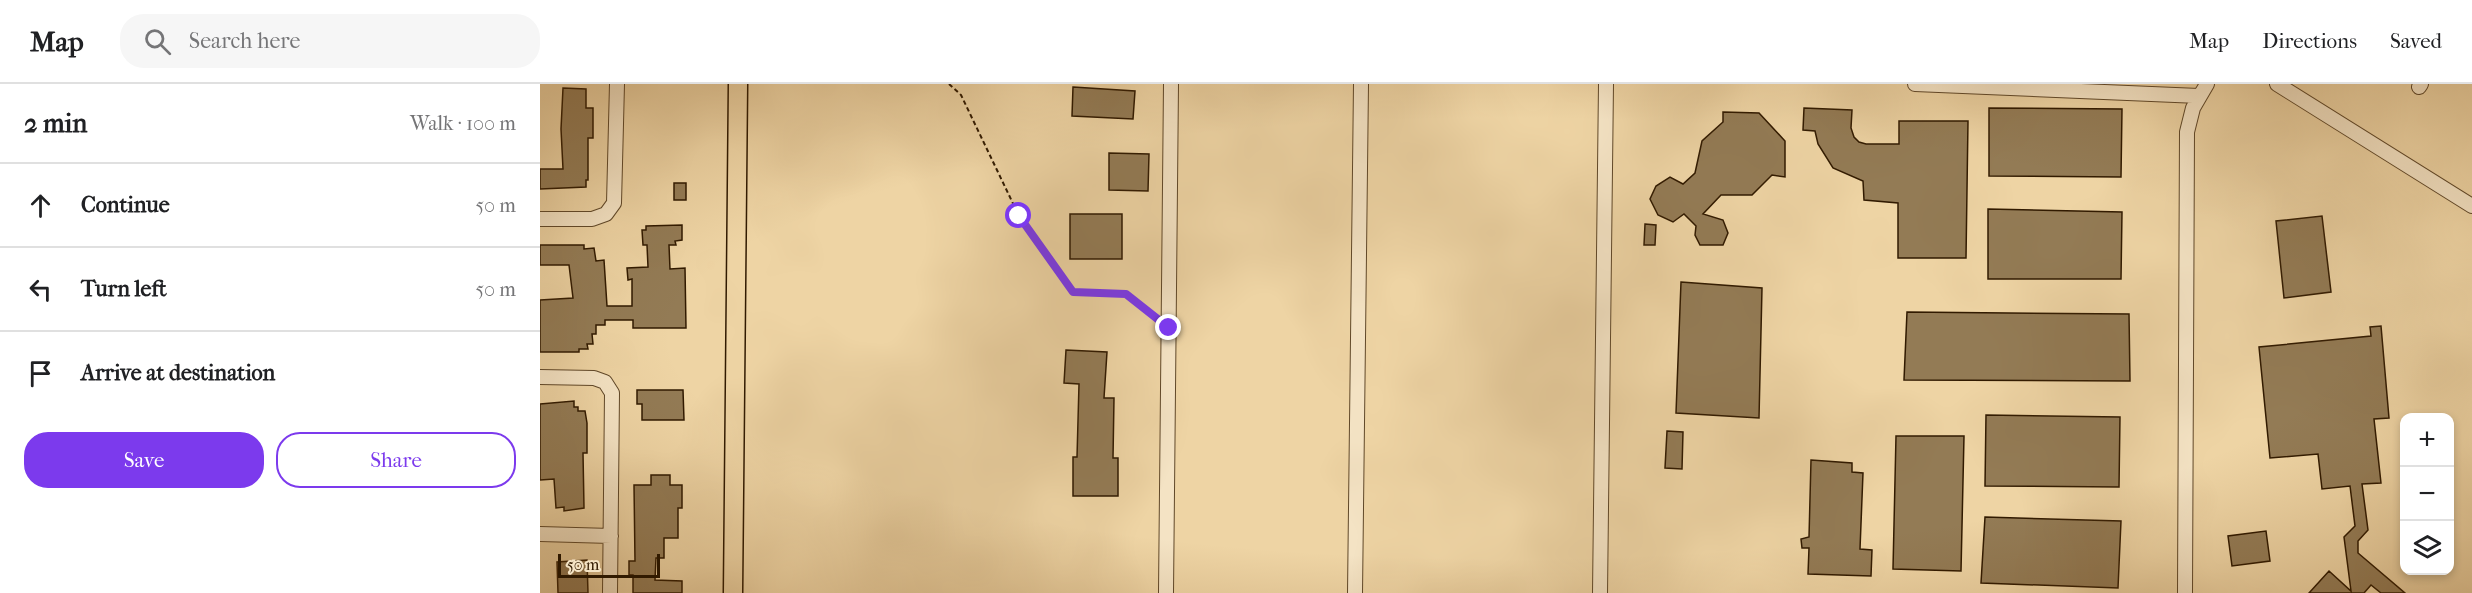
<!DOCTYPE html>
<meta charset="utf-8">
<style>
:root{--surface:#fff;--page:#f6f6f6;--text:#202124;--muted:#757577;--line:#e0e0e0;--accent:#7c3aed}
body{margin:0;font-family:"IM FELL French Canon",serif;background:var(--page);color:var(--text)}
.controls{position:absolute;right:18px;bottom:18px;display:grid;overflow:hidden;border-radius:12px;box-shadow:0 3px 9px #0003}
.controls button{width:54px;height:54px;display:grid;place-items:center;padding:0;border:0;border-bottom:2px solid var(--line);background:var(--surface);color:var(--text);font:30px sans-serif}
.scale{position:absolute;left:18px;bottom:15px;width:102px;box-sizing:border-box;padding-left:6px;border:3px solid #311a00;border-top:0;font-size:16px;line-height:21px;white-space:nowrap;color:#311a00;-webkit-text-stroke:4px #f4e3c4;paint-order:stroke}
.stop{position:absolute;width:18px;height:18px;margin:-14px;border:4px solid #7c3aed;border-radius:50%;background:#fff}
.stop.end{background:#7c3aed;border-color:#fff;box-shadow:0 2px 6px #0008}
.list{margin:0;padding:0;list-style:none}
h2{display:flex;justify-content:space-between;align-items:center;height:78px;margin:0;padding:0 24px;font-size:26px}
h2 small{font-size:20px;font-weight:400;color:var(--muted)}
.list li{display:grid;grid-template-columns:39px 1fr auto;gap:18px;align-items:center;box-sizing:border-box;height:84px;padding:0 24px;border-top:2px solid var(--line)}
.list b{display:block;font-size:22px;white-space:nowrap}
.list em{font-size:20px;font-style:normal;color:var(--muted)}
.actions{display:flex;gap:12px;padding:18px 24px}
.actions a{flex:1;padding:14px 0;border:2px solid var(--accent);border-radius:24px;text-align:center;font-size:21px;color:var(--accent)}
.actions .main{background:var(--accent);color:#fff}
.icon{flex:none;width:33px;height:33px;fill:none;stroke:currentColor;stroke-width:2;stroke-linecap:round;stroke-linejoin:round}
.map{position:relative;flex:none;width:1932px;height:509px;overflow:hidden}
header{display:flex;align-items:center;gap:36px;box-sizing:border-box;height:84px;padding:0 30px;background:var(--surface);border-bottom:2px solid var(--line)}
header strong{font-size:28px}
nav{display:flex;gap:33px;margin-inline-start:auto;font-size:21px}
.search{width:420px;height:54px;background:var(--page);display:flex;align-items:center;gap:15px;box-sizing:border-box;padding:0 21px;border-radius:24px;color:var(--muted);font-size:22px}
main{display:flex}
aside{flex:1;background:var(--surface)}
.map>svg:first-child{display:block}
</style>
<header>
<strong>Map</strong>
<div class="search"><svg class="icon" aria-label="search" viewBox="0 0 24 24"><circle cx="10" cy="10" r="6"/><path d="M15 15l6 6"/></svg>Search here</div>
<nav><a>Map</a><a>Directions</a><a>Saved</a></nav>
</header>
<main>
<aside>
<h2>2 min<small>Walk · 100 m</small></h2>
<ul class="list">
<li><svg class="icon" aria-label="ahead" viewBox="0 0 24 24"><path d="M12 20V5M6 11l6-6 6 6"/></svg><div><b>Continue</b></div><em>50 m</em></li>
<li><svg class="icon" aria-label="left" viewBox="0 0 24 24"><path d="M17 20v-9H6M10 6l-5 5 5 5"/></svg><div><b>Turn left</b></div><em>50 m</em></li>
<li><svg class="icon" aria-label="arrive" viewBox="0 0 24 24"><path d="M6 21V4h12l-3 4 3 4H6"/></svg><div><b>Arrive at destination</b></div></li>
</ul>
<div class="actions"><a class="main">Save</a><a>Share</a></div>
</aside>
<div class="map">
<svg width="1932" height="509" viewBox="0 0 1932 509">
<rect width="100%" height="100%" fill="#eed4a4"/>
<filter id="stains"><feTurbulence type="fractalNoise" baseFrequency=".00333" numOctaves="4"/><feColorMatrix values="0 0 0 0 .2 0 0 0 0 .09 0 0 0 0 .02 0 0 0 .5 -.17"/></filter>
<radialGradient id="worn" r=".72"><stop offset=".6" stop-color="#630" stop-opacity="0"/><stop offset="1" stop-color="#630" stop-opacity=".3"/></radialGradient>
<!-- building -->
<path fill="#937b55" stroke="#311a00" stroke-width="1.5" d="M533,3L595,7L593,35L532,32Z
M23,4L46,5V24H53V54H48V96H46V103L0,105V85H23L21,45Z
M1264,24L1312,26L1311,44L1314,53L1319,58L1326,60H1359V37H1428L1426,174H1358V119L1324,116L1323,97L1293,84L1278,60L1275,47L1263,46Z
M1449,24L1582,25L1581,93L1449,92Z
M1183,28L1219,29L1245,57V93L1232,91L1212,111H1181L1163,130L1183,136L1188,149L1183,161H1160L1155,151L1156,142L1144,130L1133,138L1118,131L1110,115L1116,102L1130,93L1143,100L1155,89L1162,57L1183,38Z
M569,69L609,70L608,107L569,106Z
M134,99H146V116H134Z
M1448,125L1582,128L1581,195H1448Z
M530,130H582V175H530Z
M1782,132L1791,208L1744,214L1736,137Z
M1105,140L1116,141L1115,161H1104Z
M142,141V156L135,157L136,161H129L130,185L145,184L146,244H93V236H65V241H56V250H52L53,260H47L48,265H39V268H0V216L33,214L29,181H0V161H44V165L54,164L56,177L64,176L67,222H92V195L88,196L87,184L108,183L107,161H103L102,146H106V142Z
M1141,198L1222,204L1219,334L1136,329Z
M1367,228L1589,230L1590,297L1364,296Z
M1841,242L1849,334L1834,335L1841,399L1822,400L1828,446L1818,457V469L1865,509H1841L1831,501L1824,509H1769L1789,487L1811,507L1804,453L1815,442L1810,402L1782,405L1778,370L1730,374L1719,263L1831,252L1830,243Z
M526,266L567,268L564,314H574L573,374H578V412H533V373H537L539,300L524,299Z
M97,306H143L144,336H102V320H97Z
M34,317V323H38V327H45L47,339V369H43L44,424L24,427V423L16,424L14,395L0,396V320Z
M1446,331L1580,333L1579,403L1445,402Z
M1127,347L1143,348L1142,385L1125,384Z
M1356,352H1424L1421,487L1353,485Z
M1271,376L1312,379V388L1323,389L1320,465L1332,466L1331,492L1268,490L1269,464H1262L1261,455L1269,453Z
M111,391H130V401H142V424H138V454H124V474H116L115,496L142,497V509H93V491H89V477H95L94,401H111Z
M1445,433L1581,437L1578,504L1441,499Z
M1726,447L1730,477L1692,482L1688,452Z
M47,476L48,509H18L17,478Z"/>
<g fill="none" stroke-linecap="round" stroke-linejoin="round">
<!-- minor casing -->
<g stroke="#604829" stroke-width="16">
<path id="minor" d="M1375,0L1659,12
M1737,0L1932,122
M1879,3L1881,0
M0,135H52L66,130L74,119L77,0
M0,293L54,294L65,298L72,309L70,509
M0,450L71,452
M626,509L631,0
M815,509L821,0
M1060,509L1066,0
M1645,509L1647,48L1653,24L1667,0"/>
</g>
<!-- major casing -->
<g stroke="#311a00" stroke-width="21">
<path id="major" d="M193,509L198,0"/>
</g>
<!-- path -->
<path stroke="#311a00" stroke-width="2" stroke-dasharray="4.5 3" stroke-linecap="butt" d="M409,0L421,11L479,132L533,208L586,210L615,233"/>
<!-- minor -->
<use href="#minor" stroke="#f4e3c4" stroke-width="14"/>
<!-- major -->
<use href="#major" stroke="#eed4a4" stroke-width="18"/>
</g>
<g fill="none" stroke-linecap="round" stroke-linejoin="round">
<!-- route -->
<path stroke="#7c3aed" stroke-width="8" d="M479,132L533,208L586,210L629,244"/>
</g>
<rect width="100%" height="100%" filter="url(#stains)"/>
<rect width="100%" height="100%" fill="url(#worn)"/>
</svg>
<div class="controls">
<button>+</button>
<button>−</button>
<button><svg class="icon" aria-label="layers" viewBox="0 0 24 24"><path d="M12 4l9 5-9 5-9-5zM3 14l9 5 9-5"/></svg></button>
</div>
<div class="scale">50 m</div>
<div class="stop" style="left:479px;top:132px"></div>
<div class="stop end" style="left:629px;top:244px"></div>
</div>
</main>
